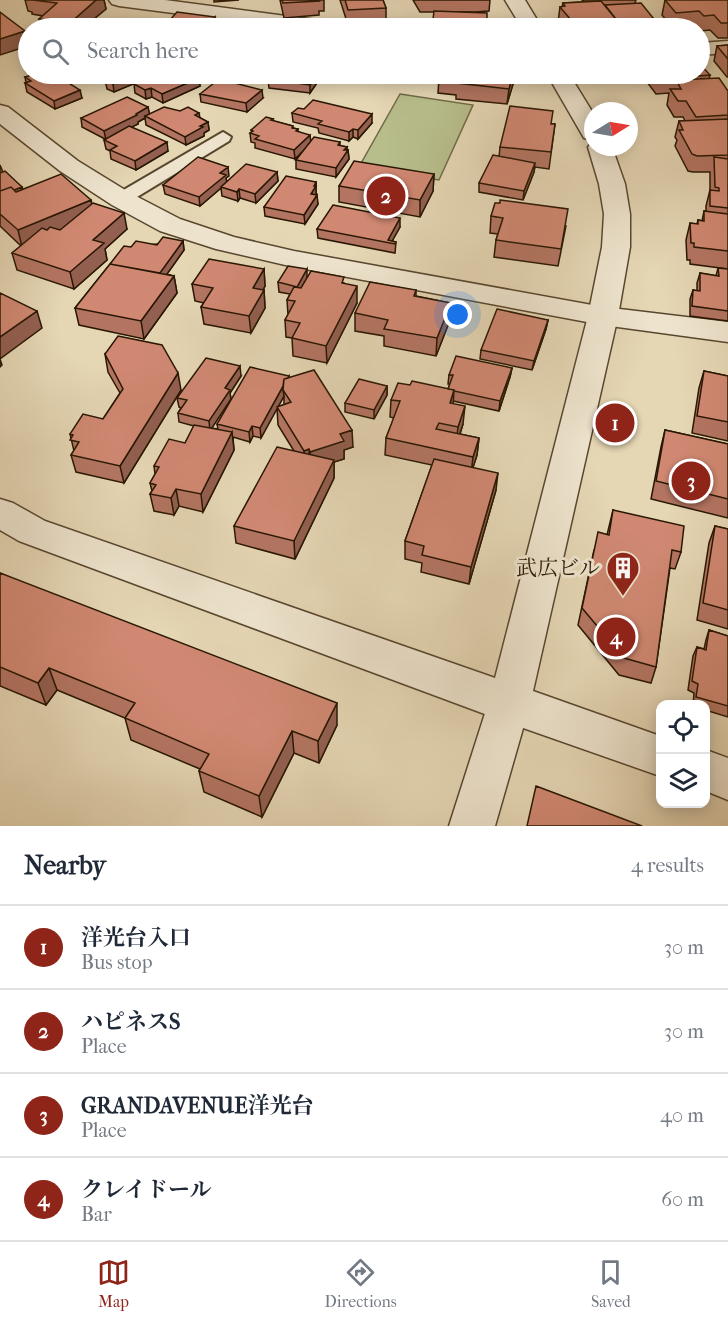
<!DOCTYPE html>
<meta charset="utf-8">
<style>
:root{--surface:#fff;--page:#f6f6f7;--text:#1f2937;--muted:#747a83;--line:#e0e1e3;--accent:#8f2418}
body{margin:0;font-family:"IM FELL French Canon","Noto Serif JP",serif;background:var(--page);color:var(--text)}
.controls{position:absolute;right:18px;bottom:18px;display:grid;overflow:hidden;border-radius:12px;box-shadow:0 3px 15px #0003}
.controls button{width:54px;height:54px;display:grid;place-items:center;padding:0;border:0;border-bottom:2px solid var(--line);background:var(--surface);color:var(--text);font:30px sans-serif}
.compass{position:absolute;left:584px;top:102px;width:54px;height:54px;border-radius:50%;background:var(--surface);box-shadow:0 3px 15px #0003;rotate:79deg}
.you{position:absolute;left:458px;top:315px;width:21px;height:21px;margin:-15px;border:4px solid #fff;border-radius:50%;background:#1a73e8;box-shadow:0 0 0 9px #1a73e833}
.badge{display:grid;place-items:center;width:39px;height:39px;border-radius:50%;background:var(--accent);color:#fff;font-size:20px;font-weight:700}
.pin{position:absolute;translate:-50% -50%;border:3px solid #fff;box-shadow:0 2px 6px #0006}
.list{margin:0;padding:0;list-style:none}
h2{display:flex;justify-content:space-between;align-items:center;height:78px;margin:0;padding:0 24px;font-size:26px}
h2 small{font-size:20px;font-weight:400;color:var(--muted)}
.list li{display:grid;grid-template-columns:39px 1fr auto;gap:18px;align-items:center;box-sizing:border-box;height:84px;padding:0 24px;border-top:2px solid var(--line)}
.list b{display:block;font-size:22px;white-space:nowrap}
.list p{margin:0;font-size:20px;white-space:nowrap;color:var(--muted)}
.list em{font-size:20px;font-style:normal;color:var(--muted)}
.icon{flex:none;width:33px;height:33px;fill:none;stroke:currentColor;stroke-width:2;stroke-linecap:round;stroke-linejoin:round}
.map{position:relative;flex:none;width:728px;height:826px;overflow:hidden}
.search{position:absolute;background:var(--surface);box-shadow:0 3px 15px #0003;left:18px;right:18px;top:18px;height:66px;display:flex;align-items:center;gap:15px;box-sizing:border-box;padding:0 21px;border-radius:33px;color:var(--muted);font-size:22px}
.sheet{height:414px;background:var(--surface)}
nav{display:flex;justify-content:space-around;align-items:center;box-sizing:border-box;height:84px;border-top:2px solid var(--line);background:var(--surface);font-size:16px;color:var(--muted)}
nav a{display:grid;justify-items:center;gap:3px}
nav .on{color:var(--accent)}
.map>svg:first-child{display:block}
</style>
<div class="map">
<svg width="728" height="826" viewBox="0 0 728 826">
<rect width="100%" height="100%" fill="#e5d6b4"/>
<filter id="stains"><feTurbulence type="fractalNoise" baseFrequency=".00333" numOctaves="4"/><feColorMatrix values="0 0 0 0 .2 0 0 0 0 .09 0 0 0 0 .02 0 0 0 .5 -.17"/></filter>
<radialGradient id="worn" r=".72"><stop offset=".6" stop-color="#630" stop-opacity="0"/><stop offset="1" stop-color="#630" stop-opacity=".3"/></radialGradient>
<!-- green -->
<path fill="#b7bd8b" stroke="#706a47" stroke-width="1.5" d="M400,94L473,105L439,180L359,167Z"/>
<g fill="none" stroke-linecap="round" stroke-linejoin="round">
<!-- service casing -->
<g stroke="#58472f" stroke-width="4">
<path id="service" d="M223,132L231,137L229,141L127,203H115L112,199L115,195Z"/>
</g>
<!-- minor casing -->
<g stroke="#58472f" stroke-width="3">
<path id="minor" d="M109,0H165L331,22L338,24L341,28H288L119,6L112,4Z
M728,41V53L700,55V43Z
M0,105L8,107L78,161L130,193L180,219L234,237L294,251L603,307L728,322V342L603,325L294,267L216,249L160,231L112,205L60,171L0,124Z
M509,685L524,691L530,704L495,826H449L488,704L494,691Z"/>
</g>
<!-- tertiary casing -->
<g stroke="#58472f" stroke-width="3">
<path id="tertiary" d="M505,0H525L542,28H522Z
M547,74H569L593,113V140L584,138Z
M593,141V147H612L625,184L630,214V247L618,316L533,691L660,736V776L509,723L19,541L0,530V499L13,503L45,521L495,678L588,316L602,247L604,214L599,184L588,147Z
M706,750L728,758V800L706,791Z"/>
</g>
<!-- service -->
<use href="#service" fill="#eee4ce" fill-rule="evenodd"/>
<!-- minor -->
<use href="#minor" fill="#eee4ce" fill-rule="evenodd"/>
<!-- tertiary -->
<use href="#tertiary" fill="#eee4ce" fill-rule="evenodd"/>
</g>
<!-- wall -->
<path fill="#b37562" stroke="#291703" stroke-width="1.5" fill-rule="evenodd" d="M25,0H104L106,9L83,28H42L39,19L43,16L32,14V12L28,11Z
M214,0H239L214,2Z
M280,0H324V11H319V15L284,18Z
M340,0H383L386,8V23L348,25Z
M413,0H490L489,11L475,12H420Z
M582,0H636L635,3L658,24L657,28H563L558,22L560,7H562L563,3L584,2Z
M665,0H728V38H718L710,30L701,31L696,26L673,28L662,15Z
M728,45V77H727L714,61L717,46Z
M72,74H94L81,79Z
M94,74H191L199,78L200,86L163,103L152,97L146,99L135,93L134,84L141,81H140L114,92L107,89L106,84L95,78Z
M440,74H514L513,84L507,104L456,99V95L438,93L439,78Z
M641,74H699L710,75L709,79L728,91V269L690,264V260H687L686,240L690,223L697,224L698,220L702,221L704,211H706V206L710,190V172H693L688,171L675,146L677,140L675,137L679,121H685L683,117H674L667,105L669,93L656,94Z
M41,75L62,79L82,98L55,109L27,92L25,83H26L25,77Z
M321,77L310,93L269,88L268,79Z
M200,94L263,98L247,112L201,102Z
M148,107L149,114L180,111L199,113L200,118L208,122L209,130L204,133V136L186,145L146,125L145,118L138,122V124L131,127L168,151L136,170L111,159L110,151L106,149L104,140L105,139L82,127L81,118Z
M292,113L372,123L358,139L353,137L349,141L319,133L318,128L293,122Z
M273,119V121L293,126V128L298,129V131L311,141L340,142V146L347,147V150H348L349,159L336,177L296,169V160L304,149L295,159L255,148V143L251,142L250,133L252,132L251,130Z
M551,124H555L549,169L535,167L534,172L523,200L479,192V183L499,157L500,147Z
M0,165L3,172L22,187V189L92,204L127,229L105,249L107,260L74,289L17,270L12,253L21,246L0,226Z
M277,172L278,181L256,203L240,198L238,201L222,196L221,188L200,206L165,194L163,185L229,176L226,178V182Z
M434,174L433,191L420,217L339,202V186Z
M316,182V195L318,204L305,224L265,216L264,207Z
M491,216L566,226L558,266L494,257L496,240L498,234L490,233Z
M400,227L392,241L396,242L395,253L318,238L317,229Z
M183,241L184,250L167,274L174,276L177,293L144,339L79,325L75,308L110,264L131,247Z
M718,268L728,269V321L690,316V299L693,290L697,291V283L700,273L716,276Z
M264,269L265,286L263,290H264L265,308L251,333L204,324L201,307L204,303L195,301L192,284Z
M307,277L344,283L357,303L327,363L293,356L292,338L286,337L285,320L288,315L287,300L290,294L279,292L278,282Z
M416,290V296L451,303L450,320L436,356L384,346V336L355,331V313Z
M548,320L546,329L532,370L480,359L481,350Z
M105,354L181,390L124,483L76,472L71,455L74,451L70,434L103,419L120,393L108,372Z
M512,368L510,377L499,411L453,401V404L463,424L460,434L479,438L477,455L473,467L496,490L469,584L421,572L422,563L405,559V541L432,465L385,455L386,438L394,418L390,417L391,400L410,385L448,389L450,384H448L449,375Z
M704,371L728,376V441L692,433L699,388Z
M241,376L230,393L231,399L211,428L218,429L217,424L289,378L353,447L344,450V459L334,462V478L295,559L236,543L234,526L294,451L278,425L277,408L261,438L253,436L250,442L233,437L234,450L203,512L179,506L174,515L154,511L150,494L152,491L150,483L155,474L154,466L185,443L194,426L179,422L178,413L181,408L179,407L177,398ZM284,396V405L278,407Z
M387,386V395L374,419L345,412V403Z
M665,430L728,444V518L651,499L661,447Z
M613,510L681,552L675,569L670,568L656,667L651,683L619,675L578,625L594,550L607,535Z
M715,526L728,529V629L697,620L709,543Z
M0,573L337,725L319,763L294,753L262,817L204,792L199,771L200,769L131,740L125,718L57,690L46,705L0,686Z
M709,630L728,636V717L705,710V705H693L694,693L688,690L693,656L697,647L704,649L706,640Z"/>
<!-- shaded-wall -->
<path fill="#925f50" stroke="#291703" stroke-width="1.5" d="M96,0H104L106,9L83,28H71L70,23Z
M215,17V25L212,28H205Z
M25,31L28,46L0,55V39Z
M80,74H94L81,79Z
M136,74H139L140,81L114,92L113,84Z
M318,74H321V77L310,93V85Z
M513,74H514L513,84L507,104L509,89Z
M199,78L200,86L163,103L162,94Z
M151,88L152,97L146,99L145,90Z
M80,90L82,98L55,109L54,101Z
M262,90L263,98L247,112L246,103Z
M148,107L150,116H145V118L138,122V124L106,140L104,131Z
M372,114V123L358,139V130Z
M208,122L209,130L204,133V136L186,145L185,137L200,126Z
M353,129V137L349,141V132Z
M310,135L311,143L295,159L294,150Z
M167,142L168,151L136,170L135,161Z
M347,147V153L348,150L349,159L336,177V168L344,150Z
M535,163L534,172L523,200L524,191Z
M228,167L229,176L226,178L227,183L200,206L199,197L220,173Z
M277,172L278,181L256,203L255,194Z
M434,174L433,191L420,217V200Z
M316,182V195L311,194L314,186Z
M22,187L24,196L0,195Z
M239,189L240,198L238,201L237,192Z
M317,195L318,204L305,224L304,215Z
M91,200L95,217L22,247L18,230Z
M124,213L127,229L105,249L107,260L74,289L70,272L93,240Z
M400,218V227L391,243L388,240Z
M183,241L184,250L160,284L159,274Z
M264,269L265,286L254,306L253,288Z
M307,269V279L298,296L297,287Z
M174,276L177,293L144,339L141,321Z
M357,286V303L327,363L326,346Z
M264,290L265,308L251,333L249,316Z
M451,303L450,320L436,356L437,338Z
M37,311L42,328L0,359L2,365L0,367V337Z
M548,320L546,329L532,370L534,361Z
M240,366L241,376L230,393L231,399L210,431L209,421L225,388Z
M512,368L510,377L499,411L500,401Z
M178,373L181,390L124,483L120,466Z
M289,376L290,386L283,390L284,396L261,438L260,428Z
M387,386V395L374,419V410Z
M454,390L453,407L450,403Z
M465,406L463,424L456,445L458,427Z
M252,426L253,436L250,442L249,432Z
M352,430L353,447L344,450V459L334,462V478L295,559L294,541L311,470L310,452L340,434Z
M232,432L234,450L203,512L201,494Z
M479,438L477,455L471,474L473,457Z
M309,449L310,467L305,469L304,451Z
M498,473L496,490L469,584L471,567Z
M176,489L179,506L174,515L171,498Z
M49,668L57,690L46,705L38,683Z
M337,703V725L319,763L318,741Z
M292,731L294,753L262,817L259,796Z"/>
<!-- building -->
<path fill="#d08872" stroke="#291703" stroke-width="1.5" d="M33,0H96L70,23L39,19L57,3Z
M282,0H318L319,1L283,3Z
M345,0H383L386,8L348,10Z
M665,0H728V23H721L714,15L704,16L699,11L676,13Z
M601,1L623,28H597L593,23L581,24L579,20H571L560,7L565,6L563,3Z
M641,3L658,24L653,25L655,28H623L605,5Z
M434,11L487,13V28H432Z
M0,12L25,31L0,39Z
M177,12L215,17L205,28H162H163L158,27L164,20L169,21Z
M313,20L345,24L342,28H280L286,21L309,24Z
M728,45V59L717,46Z
M699,63L710,75L659,79L655,74H699Z
M35,74H38L41,75L47,74H57L62,76L59,77L80,90L54,101L25,83L31,81L25,77Z
M101,74H136L113,84L106,80L110,78Z
M149,74H191L199,78L162,94L151,88L145,90L134,84L148,78L144,75Z
M272,74H318L310,85L268,79Z
M440,74H513L509,89L457,83L458,80L439,78Z
M719,78L728,91V115L696,117L686,101H678L670,89H681L676,80Z
M219,79L262,90L246,103L200,94Z
M127,97L148,107L136,114L137,115L104,131L81,118Z
M313,100L372,114L358,130L353,129L349,132L318,124L322,121L292,113L298,108L304,109Z
M510,106L553,111L551,124H555L551,152L500,147Z
M164,107L180,111L188,107L199,113L195,115L208,122L200,126L203,127L185,137L145,116Z
M266,117L273,119L271,120L293,126L292,128L298,129L296,131L310,135L294,150L255,139L259,136L250,133L253,131L251,130Z
M728,119V155L697,156L692,154L679,130H683L679,121Z
M129,126L167,142L135,161L110,150L117,146L104,140Z
M314,137L340,142L338,145L347,147L344,150H348L336,168L296,160Z
M493,155L535,163L524,191L479,183Z
M198,157L228,167L220,173L226,175L199,197L163,185Z
M714,157L728,159V208L710,206V190L719,191V188L715,187Z
M354,161L434,174L420,200L339,186Z
M246,164L277,172L255,194L239,189L237,192L221,187Z
M5,171L22,187L14,190L11,187L0,191V173Z
M61,174L91,200L18,230L0,214V191L11,187L16,192Z
M286,176L316,182L314,186H316L311,194L317,195L304,215L264,207Z
M500,200L568,209L561,249L496,240L503,218L491,216L495,203H500Z
M93,203L124,213L93,240L104,243L70,272L12,253L42,228L47,230L50,227L60,230Z
M333,205L400,218L388,240L396,242L395,244L317,229Z
M704,211L728,214V251L694,247V243H691L690,223L698,224V220L704,221Z
M163,237L183,241L160,273L110,264L124,246L131,247L136,241L157,245Z
M209,259L264,269L253,288L264,290L249,316L201,307L213,288L192,284Z
M110,264L174,276L141,321L75,308Z
M288,266L307,269L297,287L278,282Z
M718,268L728,269V311L692,306L693,290L700,291V273L719,276Z
M311,271L344,277L342,283L357,286L326,346L292,338L300,323L285,320L295,301L287,300L294,287L301,288Z
M370,282L416,290L414,296L451,303L437,338L384,329L388,320L355,313Z
M0,293L37,311L0,337Z
M497,309L548,320L534,361L481,350Z
M118,336L162,345L178,373L120,466L71,455L79,442L70,440L73,435L70,434L83,414L103,419L123,389L105,354Z
M456,356L512,368L500,401L454,391V390L448,389L453,375H449Z
M206,358L240,366L225,388L230,390L209,421L178,413L187,400L177,398Z
M250,367L289,376L288,378L284,379L283,386L260,428L252,426L249,432L217,424Z
M314,370L352,430L340,434L344,441L310,452L309,449L304,451L277,407L291,402L283,390L284,379Z
M704,371L728,376V422L697,416Z
M359,379L387,386L374,410L345,403Z
M412,381L454,390L450,403L465,406L458,427L439,423L436,429L479,438L473,457L386,438L400,401L391,400L398,383L410,385Z
M194,425L232,432L201,494L176,489L171,498L150,494L156,485L150,483L159,467L154,466L169,439L185,443Z
M665,430L728,444V499L656,481Z
M277,447L334,460L294,541L234,526Z
M434,459L498,473L471,567L422,555L424,546L405,541Z
M613,510L684,526L681,552L672,550L656,667L624,658L582,608L598,532L609,535Z
M715,526L728,529V610L703,603Z
M0,573L337,703L318,741L292,731L259,796L199,771L209,754L125,718L135,703L49,668L38,683L0,667Z
M709,630L728,636V706L696,697L698,684L692,681L697,647L706,650Z
M536,786L642,826H527Z"/>
<!-- icons -->
<defs>
<g id="building-pin" transform="scale(1.725)"><path d="M0 17L-7.5 6A9.5 9.5 0 1 1 7.5 6Z" fill="#8f2418" stroke="#eee4ce"/><path d="M-4-6H4V6H1V3H-1V6H-4ZM-2.5-4.3h1.7v1.8h-1.7ZM.8-4.3h1.7v1.8H.8ZM-2.5-1h1.7V.8h-1.7ZM.8-1h1.7V.8H.8Z" fill="#fff"/></g>
</defs>
<g fill-rule="evenodd">
<use href="#building-pin" x="623" y="568"/>
</g>
<g text-anchor="middle" dominant-baseline="central" stroke-width="6" stroke-linejoin="round" paint-order="stroke">
<!-- poi labels -->
<g font-size="21" fill="#291703" stroke="#eee4ce" text-anchor="end">
<text x="600" y="568">武広ビル</text>
</g>
</g>
<rect width="100%" height="100%" filter="url(#stains)"/>
<rect width="100%" height="100%" fill="url(#worn)"/>
</svg>
<div class="controls">
<button><svg class="icon" aria-label="locate" viewBox="0 0 24 24"><circle cx="12" cy="12" r="6"/><path d="M12 2v4M12 18v4M2 12h4M18 12h4"/></svg></button>
<button><svg class="icon" aria-label="layers" viewBox="0 0 24 24"><path d="M12 4l9 5-9 5-9-5zM3 14l9 5 9-5"/></svg></button>
</div>
<svg class="compass" viewBox="-18 -18 36 36"><path d="M0-13l5 13h-10z" fill="#e53935"/><path d="M0 13l5-13h-10z" fill="#747a83"/></svg>
<div class="you"></div>
<div class="pin badge" style="left:615px;top:423px">1</div>
<div class="pin badge" style="left:386px;top:196px">2</div>
<div class="pin badge" style="left:691px;top:481px">3</div>
<div class="pin badge" style="left:616px;top:637px">4</div>
<div class="search"><svg class="icon" aria-label="search" viewBox="0 0 24 24"><circle cx="10" cy="10" r="6"/><path d="M15 15l6 6"/></svg>Search here</div>
</div>
<section class="sheet">
<h2>Nearby<small>4 results</small></h2>
<ul class="list">
<li><span class="badge">1</span><div><b>洋光台入口</b><p>Bus stop</p></div><em>30 m</em></li>
<li><span class="badge">2</span><div><b>ハピネスS</b><p>Place</p></div><em>30 m</em></li>
<li><span class="badge">3</span><div><b>GRANDAVENUE洋光台</b><p>Place</p></div><em>40 m</em></li>
<li><span class="badge">4</span><div><b>クレイドール</b><p>Bar</p></div><em>60 m</em></li>
</ul>
</section>
<nav>
<a class="on"><svg class="icon" aria-label="map" viewBox="0 0 24 24"><path d="M3 6l6-2 6 2 6-2v14l-6 2-6-2-6 2zM9 4v14M15 6v14"/></svg>Map</a>
<a><svg class="icon" aria-label="directions" viewBox="0 0 24 24"><path d="M12 3l9 9-9 9-9-9zM9 14v-3h6M13 9l2 2-2 2"/></svg>Directions</a>
<a><svg class="icon" aria-label="saved" viewBox="0 0 24 24"><path d="M7 4h10v16l-5-4-5 4z"/></svg>Saved</a>
</nav>
